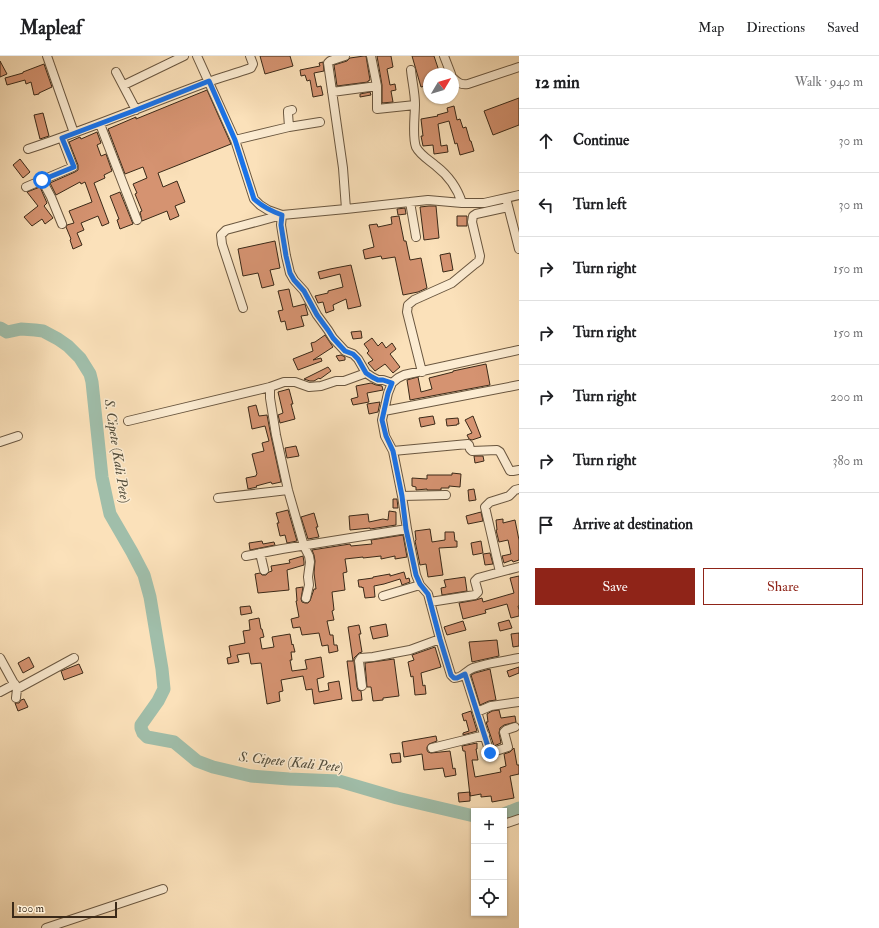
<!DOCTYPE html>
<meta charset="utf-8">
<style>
:root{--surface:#fff;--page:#f6f6f6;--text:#202124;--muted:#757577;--line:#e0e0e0;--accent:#8f2418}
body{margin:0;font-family:"IM FELL Double Pica",serif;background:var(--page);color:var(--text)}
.controls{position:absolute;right:12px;bottom:12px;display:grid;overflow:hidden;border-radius:0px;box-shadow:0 1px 3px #0004}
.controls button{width:36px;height:36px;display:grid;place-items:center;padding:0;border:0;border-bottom:1px solid var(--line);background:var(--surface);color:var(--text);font:20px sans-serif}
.compass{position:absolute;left:423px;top:12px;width:36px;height:36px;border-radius:50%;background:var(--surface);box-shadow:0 1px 3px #0004;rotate:52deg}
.scale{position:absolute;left:12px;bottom:10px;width:105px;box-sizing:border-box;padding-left:4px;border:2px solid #3a2918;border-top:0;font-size:11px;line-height:14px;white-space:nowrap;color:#3a2918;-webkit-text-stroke:3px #fcecd2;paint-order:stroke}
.stop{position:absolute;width:12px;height:12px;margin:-9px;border:3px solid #1a73e8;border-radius:50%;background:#fff}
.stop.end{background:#1a73e8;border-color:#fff;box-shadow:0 1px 4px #0008}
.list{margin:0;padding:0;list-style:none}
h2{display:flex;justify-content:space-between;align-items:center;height:52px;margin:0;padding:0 16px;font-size:17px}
h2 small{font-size:13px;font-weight:400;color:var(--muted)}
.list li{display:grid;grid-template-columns:26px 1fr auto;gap:12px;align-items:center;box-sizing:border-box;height:64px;padding:0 16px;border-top:1px solid var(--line)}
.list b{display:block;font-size:15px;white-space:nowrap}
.list em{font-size:13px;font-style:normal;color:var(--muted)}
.actions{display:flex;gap:8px;padding:12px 16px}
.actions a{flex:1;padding:9px 0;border:1px solid var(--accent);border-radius:0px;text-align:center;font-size:14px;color:var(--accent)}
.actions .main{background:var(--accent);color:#fff}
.icon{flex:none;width:22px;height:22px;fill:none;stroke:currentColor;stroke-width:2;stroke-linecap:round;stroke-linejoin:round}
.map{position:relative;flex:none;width:519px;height:872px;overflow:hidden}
header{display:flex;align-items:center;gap:24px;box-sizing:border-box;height:56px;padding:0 20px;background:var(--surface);border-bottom:1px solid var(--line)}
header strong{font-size:19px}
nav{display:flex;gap:22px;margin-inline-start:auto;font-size:14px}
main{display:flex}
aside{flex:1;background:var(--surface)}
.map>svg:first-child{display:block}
</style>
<header>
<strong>Mapleaf</strong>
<nav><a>Map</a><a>Directions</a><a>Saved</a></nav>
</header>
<main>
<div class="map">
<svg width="519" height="872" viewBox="0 0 519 872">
<rect width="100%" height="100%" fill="#fbe1ba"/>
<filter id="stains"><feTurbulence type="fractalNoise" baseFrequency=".005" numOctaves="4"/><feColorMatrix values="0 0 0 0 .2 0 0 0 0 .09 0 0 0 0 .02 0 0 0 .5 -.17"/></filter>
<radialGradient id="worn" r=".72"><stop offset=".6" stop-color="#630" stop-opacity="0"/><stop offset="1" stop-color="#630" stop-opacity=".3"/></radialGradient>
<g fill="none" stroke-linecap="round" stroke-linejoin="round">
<!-- river -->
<path stroke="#a0beaa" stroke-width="13" d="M0,272L7,276L21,273L35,274L43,275L58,283L68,290L80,302L90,318L92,326L102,421L110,458L132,496L144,519L150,541L162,613L164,633L158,645L141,669V672L143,677L147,681L174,686L197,705L213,711L251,720L289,723L339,725L397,742L474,760
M504,758L519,752"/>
</g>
<!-- building -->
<path fill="#d59371" stroke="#3a2918" d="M260,0H290L293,10L265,18Z
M364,0H366L370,24L368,25V26L337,30L334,9L347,5L350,2Z
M377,0H391L393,11L387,13L390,29L395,28L396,34L391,35L393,46L382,47V29Z
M412,0H434L440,18H429V29L421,31Z
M0,5L7,18L0,21Z
M323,6L324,15L314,17L317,31L321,30L323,39L313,41L310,24L307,25L305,19L301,20L300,14L320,10L319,7Z
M44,8L52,31L39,37V38L34,39L31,26L26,28L25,24L7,29L5,22L23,17V16Z
M207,34L231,88L158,117L163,131L177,125L185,146L175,150L179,160L170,164L167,155L142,165L140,156L142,155L135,138L137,137L133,128L147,122L143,111L125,118L108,73L136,61V63Z
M370,36L371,39L360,41V38Z
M519,42V69L493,79L484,55Z
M454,50L457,64L460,63L463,72L466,71L470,85H471L474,95L460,99L457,87L455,88L449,65L438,68L441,90L447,89L448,96L434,98L433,89L423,90L421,80H423L421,63L438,60L437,59L448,56L447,52Z
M43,57L49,80L40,83L34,59Z
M97,76L101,87L97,89L101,100L106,98L112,115L104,119L105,122L94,127L109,167L102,170L98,160L81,167L84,174L77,177L82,189L73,193L70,184L71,183L66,171L67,169L74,167L69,155L92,146L90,140L85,126L81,128L80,126L56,139L50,127L75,116L78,114V109L69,86L80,81L81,83Z
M20,103L30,116L23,122L13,109Z
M40,131L47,147L44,150L53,162L45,168L42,163L32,170L24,161L38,150L27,136Z
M120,136L133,168L120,173L117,164L119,163L110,140Z
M429,150H436L439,182L424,184L420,151Z
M405,152L406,158L398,159L397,153Z
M399,160L404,185H406L410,204L421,202L427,232L418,236L403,239L395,201L382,203L381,200L365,203L363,194L374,191L369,169L377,168L378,171L392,168L391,161Z
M457,160H467V170H457Z
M275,185L280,212L270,214L274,229L262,232L258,217L243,220L238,193Z
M450,197L453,214L443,216L440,199Z
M351,209L361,250L348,253L346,243L333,249L334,254L326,257L323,246L318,247L315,240L328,237V235L343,231L340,218L320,223L318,216L330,213Z
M289,233L293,251L305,248L308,259L301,260L304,270L287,274L285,265L281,266L278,255L283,254L278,235Z
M361,275L362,282L353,283L351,276Z
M325,279L333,291L313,304L321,302L322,305L298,314L293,303L313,295L311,287L315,286Z
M372,282L378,290L382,286L386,292L392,287L396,293L390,298L400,311L393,317L385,308L375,315L368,307L373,304L367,297L369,295L364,288Z
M341,299L345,301V304L339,305L336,300Z
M486,308L490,329L410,344L407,324L418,321L421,336L432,333L429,322L453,316V315Z
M328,311L331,315L320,323L319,322L314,325H310L304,323Z
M371,327L376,329L382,330L383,334L367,337L369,346L353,349L351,343L358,341L356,330Z
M289,333L293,348H291L295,363L280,367L278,359L283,357L278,336Z
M380,346L378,356L369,358L367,348Z
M256,349L259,360L267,359L271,380L281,426L272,428L271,426L256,430L257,431L248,433L246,422L256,420V419L257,418L252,398L264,395L262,387L269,385L265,370L252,373L248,351Z
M433,360L435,368L421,371L419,362Z
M473,360L481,381L472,384L469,383L467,379L472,377L465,364Z
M458,362L459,368H457V369L447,370L446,363Z
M296,390L299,400L287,402L285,392Z
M474,400H483L484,405L475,407Z
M452,417L461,418L460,431L449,430V432H441V434H427V433L416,434V431L412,430V422L427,423V419H452Z
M474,433L476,444L469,445L468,434Z
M393,443H397L398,452H393Z
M288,454L297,485L287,487L285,479L280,480L277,467H279L276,457Z
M389,455L396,456V469L370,473V472L350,474L349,460L368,458L369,466L383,463L388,464Z
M481,456L483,465L468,468L466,460Z
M314,457L318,471H316L319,481L308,483L301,461Z
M503,463V467L515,464L519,484V504L513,506L512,504L504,507L502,500L511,498L508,484L499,486L496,474H497L496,464Z
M430,473L432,486L445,484V476H454L455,485H457V491L439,492L443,519L428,521L426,508L420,509L415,485L416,484L415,475Z
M403,479L407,501L395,503V500L381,503V500L363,502V501L345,503L347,516L343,517L345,534L332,536L334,554L332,555L334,564L327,565L330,579H333L334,589H337L338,595L329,597L328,589L322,590L319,577L302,579L300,571L293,572L291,563L299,561L296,545H297L296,532L303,531L301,543L302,546L305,547H308L310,545L314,533H316L314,517L315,505L314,499L312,494L350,488L351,490L372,488L371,484Z
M262,485L263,488L274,486L275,489L250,494L249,487Z
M481,485L483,497L473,499L471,487Z
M490,497L493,508L485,509L483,498Z
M303,500L304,506V509L287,514L289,534L258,537L255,518L260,517L262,519H266L269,516L272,515L271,510L290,507L289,504Z
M404,516L406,523L409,522L410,526L402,529L400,523L384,528L374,530L375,541L365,542L363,531L362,532V531H359L358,524L373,522V521L390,518V520Z
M519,520V550H518L519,554V560L511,562L507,548L485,554L486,557L463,563L459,547L476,544L482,542L483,546L514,537L510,522Z
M465,521L467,535L442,539L441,532L446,531L444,524Z
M250,550L252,557L241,559L240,551Z
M259,562L261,573H262L264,581L260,582L262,593L274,591L272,581L290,578L292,589L293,588L295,596H291L292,604H290L292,615L307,613L305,604L321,601L324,621L317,623L319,636L329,634L328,627L339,625L342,643L314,648L312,633L306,634L303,620L281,624L283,635L279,636L280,645L267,648L261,607L251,608L249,597L237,599L239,606L228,608L227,602L231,601L229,590L245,587L243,575L250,574L249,564Z
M509,564L512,572L500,575L498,567Z
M463,565L466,574L447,579L444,571Z
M386,568L388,580L373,583L370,571Z
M359,569L361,578H359L362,596L359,597L354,602V606L357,631L358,634L361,635L362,644L352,645L347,605H353L348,571Z
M519,577V590L513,591L511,578Z
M497,584L499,600L472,606L469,586Z
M435,591L441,611L421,617L423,630L425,629L426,638L415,639L413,620L411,621L408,606L414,604L412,599Z
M29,601L34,611L23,617L18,607Z
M394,603L399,640L383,642V644L373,645L371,631H367L365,607Z
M79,608L83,617L64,624L61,615Z
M519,611V617L509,621L507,615Z
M490,613L496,644L489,645L480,649L471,619L475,617Z
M24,643L28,651L18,655L15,647H19L21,644Z
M499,654L501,662L515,660L516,666L504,669L500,672L499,677L501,687L494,690L486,666H488L487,658L492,655Z
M471,655L477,675L463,679V677L469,675L466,664L464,665L462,658Z
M436,680L437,685L429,688L427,691V694L428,696L431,697L450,695L453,713L455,712L456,719L445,721L443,712L424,714L422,698L404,701L402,686Z
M477,687V693H476L478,704H472L475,721L501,716L500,712L506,710L504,698L510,696L514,692L517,709H519V718L510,720L514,742L492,746L491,740L481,741V738L470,740L465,695H463L462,690Z
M400,697L401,706L392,707L390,698Z
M470,736V745L459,746L458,737Z"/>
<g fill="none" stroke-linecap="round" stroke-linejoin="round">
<!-- minor casing -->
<g stroke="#6a5740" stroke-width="10">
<path id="minor" d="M47,0L74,77
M197,0L235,84L254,143L260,149L268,154L282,159L346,153L428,144L462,147H484L519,139
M345,0L330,5L328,7L343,112L346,153
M371,0L377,30V53L415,49
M444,0L451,18
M411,14C412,25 415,37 415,48C415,60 412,80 416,91C420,99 429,104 436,110C449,120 457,131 462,147
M116,16L136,54
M453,22C458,27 461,29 468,28L519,11
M124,29L184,0
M332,36L377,30
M100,68L137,164
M289,71L320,66
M235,84L289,71L288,57V55L292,54
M28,93C89,73 148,48 208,26C222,21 237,17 251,12L253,8L250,0
M42,124L51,141L62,168
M26,131L73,111L62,82
M410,146L416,181
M507,146L519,193
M243,252L222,188L221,179L226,174L282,159L281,169L286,200L290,217L294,224L304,235L317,259L328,274L333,282L345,295L353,298L358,303L366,317L372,321L378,324H383L392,327L388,337L382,364L385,380L393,395L402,440L407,473L416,519L420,529L428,538L440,583L451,619L454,622C463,622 465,615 473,612C487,607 504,605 519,602
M422,316L407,256L408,249L414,244L452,227L475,208L479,205L480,200L472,166L473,160L476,158L508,151
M392,327L398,322L404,319L519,294
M270,331V342L276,379L288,434L304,490L309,500L310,506L308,521L309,529L306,542
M384,355L519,329
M128,365L270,331L284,326H295L309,331L321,330L336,325H344L366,317
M0,386L18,380
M393,395L468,388L469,389L470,393L472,395L497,394L500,396L510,415H513L519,414
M402,440L446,439
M218,442L288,434
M260,497L264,514
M246,500L282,493L407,473
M500,516L485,451L490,446L509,440L515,434L519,433
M383,540L420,529
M430,546L475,539L478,536L475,525L478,522L519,511
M0,602L17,633L16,642
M465,618L490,697L508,691L504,676L506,674L515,671
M362,630L359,605L361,602L373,601L410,594L440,583
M17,633L74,602
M0,636L15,628
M477,656L491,650L519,646
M432,692L485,679
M504,768L519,763
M46,872L163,833"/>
</g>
<!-- minor -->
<use href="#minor" stroke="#fcecd2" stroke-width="8"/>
</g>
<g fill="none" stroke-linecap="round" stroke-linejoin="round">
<!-- route -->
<path stroke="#1a73e8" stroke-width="5" d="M42,124L74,111L62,82L136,54L209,25L235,84L254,143C263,151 271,155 282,159L281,169L286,200L290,217L294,224L304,235L317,259L328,274L333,282L345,295L353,298L358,303L366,317L372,321L378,324H383L392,327L388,337L382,364L386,380L393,395L402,440L406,473L416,519L420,528L428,538L440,583L451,619L454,622H457L465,618L490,697"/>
</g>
<g text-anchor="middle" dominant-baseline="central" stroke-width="3" stroke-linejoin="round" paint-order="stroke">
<!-- water labels -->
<g font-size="14" font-style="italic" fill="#544e3c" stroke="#fcecd2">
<text transform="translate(117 395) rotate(81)">S. Cipete (Kali Pete)</text>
<text transform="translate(291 706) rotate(6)">S. Cipete (Kali Pete)</text>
</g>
</g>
<rect width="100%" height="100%" filter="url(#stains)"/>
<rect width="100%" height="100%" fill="url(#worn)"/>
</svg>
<div class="controls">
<button>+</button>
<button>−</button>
<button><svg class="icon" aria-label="locate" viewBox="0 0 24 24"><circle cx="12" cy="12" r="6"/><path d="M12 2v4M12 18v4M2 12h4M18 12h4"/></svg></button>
</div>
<svg class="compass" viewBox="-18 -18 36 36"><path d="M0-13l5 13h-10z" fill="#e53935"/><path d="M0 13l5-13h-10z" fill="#757577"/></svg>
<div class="scale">100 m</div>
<div class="stop" style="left:42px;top:124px"></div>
<div class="stop end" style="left:490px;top:697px"></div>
</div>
<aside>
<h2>12 min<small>Walk · 940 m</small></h2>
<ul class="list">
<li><svg class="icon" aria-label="ahead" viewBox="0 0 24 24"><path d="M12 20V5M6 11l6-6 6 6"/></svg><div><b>Continue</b></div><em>30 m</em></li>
<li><svg class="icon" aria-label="left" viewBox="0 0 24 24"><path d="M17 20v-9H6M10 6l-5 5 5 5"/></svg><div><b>Turn left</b></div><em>30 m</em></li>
<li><svg class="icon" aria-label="right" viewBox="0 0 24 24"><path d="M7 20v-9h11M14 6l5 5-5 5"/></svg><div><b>Turn right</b></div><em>150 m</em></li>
<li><svg class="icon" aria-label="right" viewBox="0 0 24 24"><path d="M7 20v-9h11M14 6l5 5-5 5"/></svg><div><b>Turn right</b></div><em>150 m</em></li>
<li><svg class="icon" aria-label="right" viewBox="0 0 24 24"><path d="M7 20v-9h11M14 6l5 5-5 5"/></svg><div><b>Turn right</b></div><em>200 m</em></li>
<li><svg class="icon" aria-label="right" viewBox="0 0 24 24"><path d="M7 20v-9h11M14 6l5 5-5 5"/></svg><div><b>Turn right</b></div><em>380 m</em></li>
<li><svg class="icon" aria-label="arrive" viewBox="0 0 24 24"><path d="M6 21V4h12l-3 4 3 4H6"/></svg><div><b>Arrive at destination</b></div></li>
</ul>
<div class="actions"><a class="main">Save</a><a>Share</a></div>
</aside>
</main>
